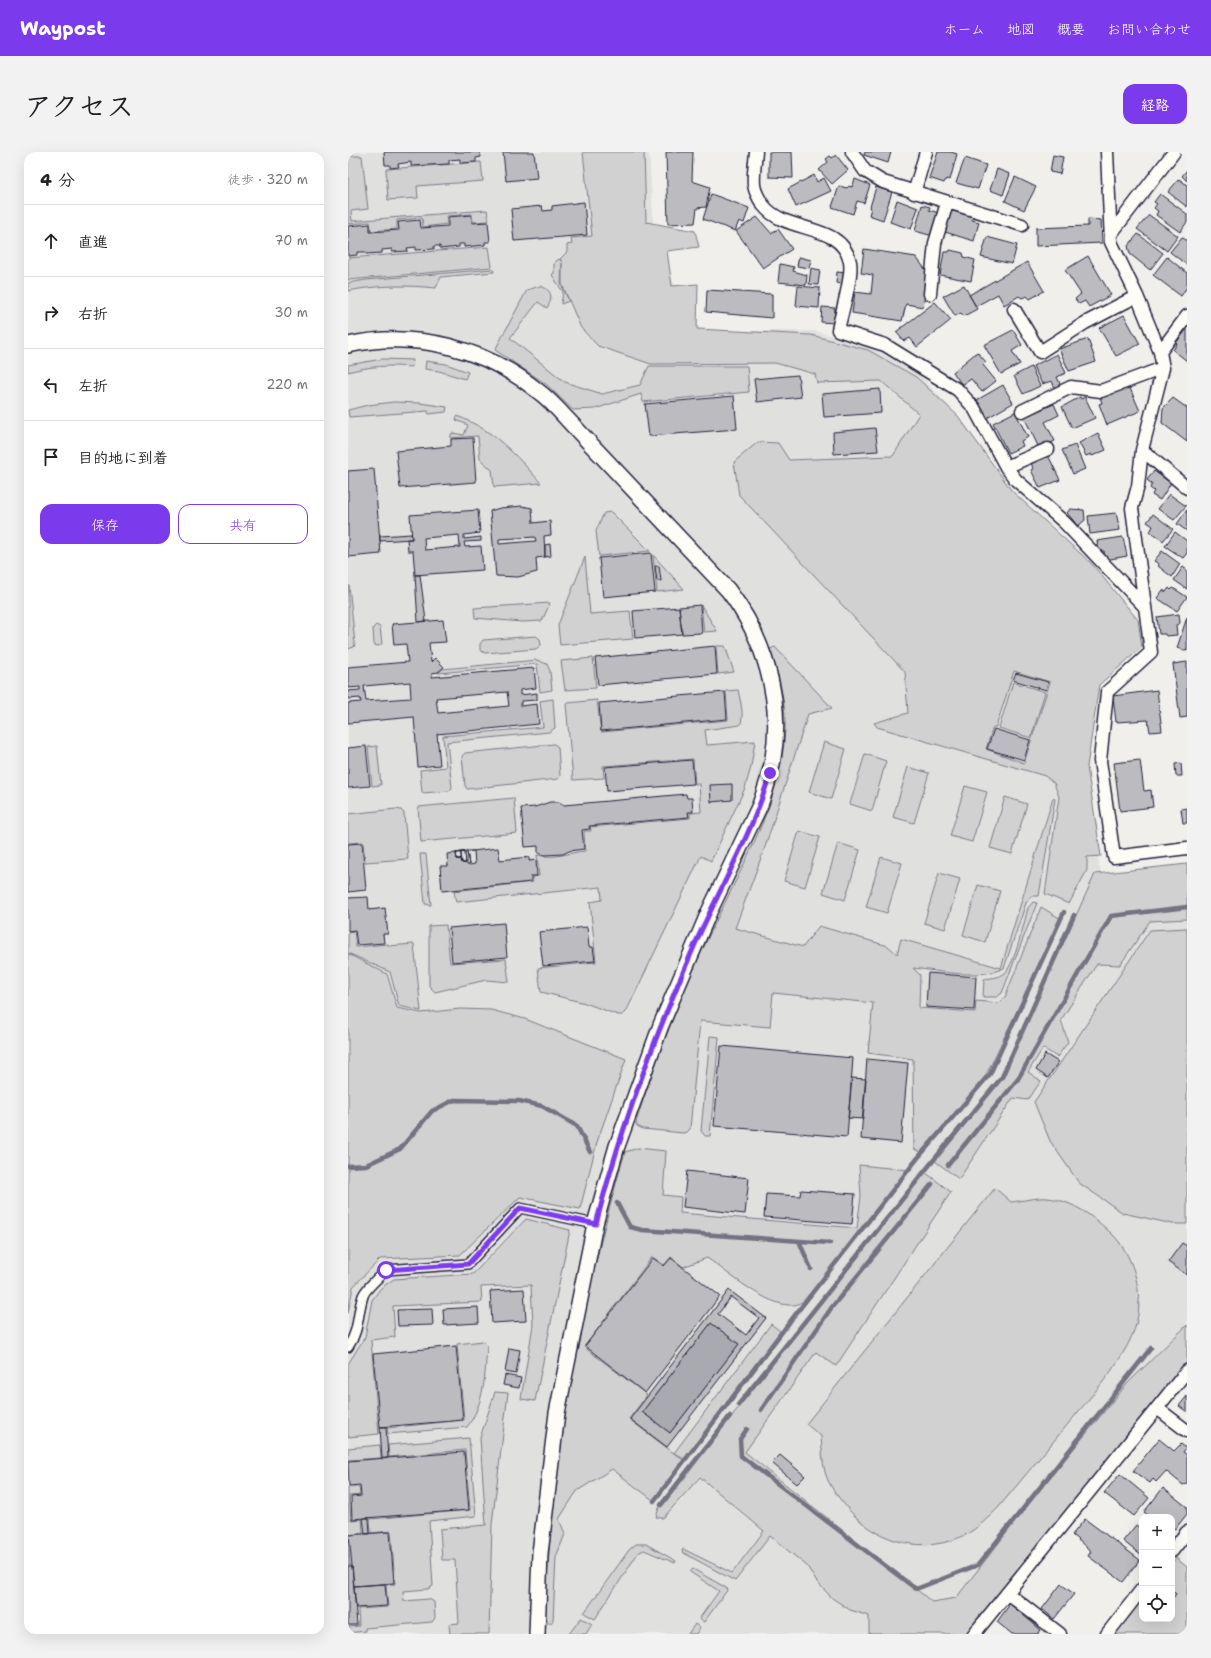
<!DOCTYPE html>
<html lang="ja">
<meta charset="utf-8">
<style>
:root{--surface:#fff;--page:#f2f2f2;--text:#202124;--muted:#757577;--line:#e0e0e0;--accent:#7c3aed}
body{margin:0;font-family:"Shantell Sans","Klee One",sans-serif;background:var(--page);color:var(--text)}
.controls{position:absolute;right:12px;bottom:12px;display:grid;overflow:hidden;border-radius:8px;box-shadow:0 4px 16px #0002}
.controls button{width:36px;height:36px;display:grid;place-items:center;padding:0;border:0;border-bottom:1px solid var(--line);background:var(--surface);color:var(--text);font:20px sans-serif}
.stop{position:absolute;width:12px;height:12px;margin:-9px;border:3px solid #7c3aed;border-radius:50%;background:#fff}
.stop.end{background:#7c3aed;border-color:#fff;box-shadow:0 1px 4px #0008}
.list{margin:0;padding:0;list-style:none}
h2{display:flex;justify-content:space-between;align-items:center;height:52px;margin:0;padding:0 16px;font-size:17px}
h2 small{font-size:13px;font-weight:400;color:var(--muted)}
.list li{display:grid;grid-template-columns:26px 1fr auto;gap:12px;align-items:center;box-sizing:border-box;height:72px;padding:0 16px;border-top:1px solid var(--line)}
.list b{display:block;font-size:15px;white-space:nowrap}
.list em{font-size:13px;font-style:normal;color:var(--muted)}
.actions{display:flex;gap:8px;padding:12px 16px}
.actions a{flex:1;padding:9px 0;border:1px solid var(--accent);border-radius:12px;text-align:center;font-size:14px;color:var(--accent)}
.actions .main{background:var(--accent);color:#fff}
.icon{flex:none;width:22px;height:22px;fill:none;stroke:currentColor;stroke-width:2;stroke-linecap:round;stroke-linejoin:round}
.map{position:relative;flex:none;width:839px;height:1482px;overflow:hidden;border-radius:12px}
header{display:flex;align-items:center;gap:24px;box-sizing:border-box;height:56px;padding:0 20px;background:var(--accent);color:#fff}
header strong{font-size:19px}
nav{display:flex;gap:22px;margin-inline-start:auto;font-size:14px}
.intro{display:flex;align-items:center;justify-content:space-between;box-sizing:border-box;height:96px;padding:0 24px}
h1{margin:0;font-size:28px}
.button{padding:10px 18px;border-radius:12px;background:var(--accent);color:#fff;font-size:14px;font-weight:700}
main{display:flex;gap:24px;padding:0 24px}
aside{flex:1;background:var(--surface);border-radius:12px;box-shadow:0 4px 16px #0002}
.map>svg:first-child{display:block}
</style>
<header>
<strong>Waypost</strong>
<nav><a>ホーム</a><a>地図</a><a>概要</a><a>お問い合わせ</a></nav>
</header>
<div class="intro"><h1>アクセス</h1><a class="button">経路</a></div>
<main>
<aside>
<h2>4 分<small>徒歩 · 320 m</small></h2>
<ul class="list">
<li><svg class="icon" aria-label="ahead" viewBox="0 0 24 24"><path d="M12 20V5M6 11l6-6 6 6"/></svg><div><b>直進</b></div><em>70 m</em></li>
<li><svg class="icon" aria-label="right" viewBox="0 0 24 24"><path d="M7 20v-9h11M14 6l5 5-5 5"/></svg><div><b>右折</b></div><em>30 m</em></li>
<li><svg class="icon" aria-label="left" viewBox="0 0 24 24"><path d="M17 20v-9H6M10 6l-5 5 5 5"/></svg><div><b>左折</b></div><em>220 m</em></li>
<li><svg class="icon" aria-label="arrive" viewBox="0 0 24 24"><path d="M6 21V4h12l-3 4 3 4H6"/></svg><div><b>目的地に到着</b></div></li>
</ul>
<div class="actions"><a class="main">保存</a><a>共有</a></div>
</aside>
<div class="map">
<svg width="839" height="1482" viewBox="0 0 839 1482">
<rect width="100%" height="100%" fill="#f0efec"/>
<filter id="ink" filterUnits="userSpaceOnUse"><feTurbulence type="fractalNoise" baseFrequency=".025" numOctaves="2"/><feDisplacementMap in="SourceGraphic" scale="8" xChannelSelector="R" yChannelSelector="G"/><feConvolveMatrix kernelMatrix="1 2 1 2 8 2 1 2 1" color-interpolation-filters="sRGB"/></filter>
<g filter="url(#ink)">
<!-- built -->
<path fill="#e0e0df" d="M0,0H301L306,82L345,179H466L517,192L571,222L620,276L662,346L750,527L736,615L753,724L839,716V1198L609,1482H0Z"/>
<!-- green -->
<path fill="#d2d1d1" stroke="#7a7a86" fill-rule="evenodd" d="M235,0H296L298,70L347,79L351,95L319,99L324,134L350,132L349,177L463,183L520,198L568,225L610,264L664,339L744,412L790,468L794,495L751,533L739,615L753,704L739,705V718L721,752L697,742L711,645L706,631L697,624L529,575L526,571L560,561L557,520L391,343L386,310L410,290L430,291L441,308L545,304L571,262L533,229L469,231L467,222L427,211L303,212L250,194L233,176L214,132V111L213,132L221,149L213,152L215,140L204,123L206,121V111L211,107L214,110L212,107L219,100V93L224,92L223,86L244,84ZM666,519L702,530L676,611L638,597L645,575H648Z
M0,4H14L20,57L3,59L4,69L139,58L141,69L125,70L124,62L98,64L99,72L75,75L74,66L49,68V77L23,79L22,70L0,72Z
M133,10L135,29L69,34L70,46L40,48L38,17Z
M141,95L144,115L0,128V106Z
M145,117L146,120L93,125L88,136C59,133 29,133 0,139V131L18,128Z
M192,134C205,138 205,146 199,156L190,150L162,186L217,230L254,242L292,233L301,214H399L401,240L295,250L293,242L247,257L225,258L198,232L147,198L179,138Z
M34,207L65,208L64,215C42,213 21,214 0,220V213Z
M78,209L98,212L120,220L117,227L91,219L77,217Z
M46,250L72,251L99,255L98,260L81,262L80,259L1,265L0,258L20,253Z
M109,264C146,278 167,302 193,331L146,335L144,318L132,307L130,284L102,286L104,281L116,283L120,273L108,268Z
M263,360L302,399L251,404L248,379L256,361Z
M305,403L336,437L309,440Z
M237,405L242,462L282,459L285,487L212,493L210,473Z
M1,433L7,492L6,495L0,497V434Z
M202,451L194,469L174,470L127,466L126,456Z
M353,453L369,479L356,480Z
M28,473L32,475L34,492L30,494L26,493L25,476Z
M188,484L192,487L193,493L188,497L137,501L132,498V492L135,488Z
M368,494H377L386,520L370,522Z
M427,495L484,556L460,562L417,695L387,776L455,795L471,774L540,794L549,802L553,787L653,816L705,646L707,647L691,744H683L678,751L656,816C631,828 591,819 565,816L572,823L571,856L627,860L628,849L651,851L657,845L693,755L713,767L638,923L573,1000L566,997L565,907L520,901L525,851L425,841L422,875L352,869L342,977L339,980L335,981L295,977L289,974L288,970C306,913 328,856 353,801C366,772 381,743 395,714C416,670 435,627 437,577C438,550 431,523 422,497Z
M245,506L248,536L217,538L213,509Z
M189,508L199,512L202,519L204,538L192,540L189,512L90,521L95,517Z
M665,530L697,540L683,586L651,576Z
M390,538C392,548 397,564 392,573L357,578L359,593L407,589L403,615L397,636L363,709L353,704L278,860L275,863H270L237,851L193,840L190,816L248,810L242,750L254,748L253,735L108,750L106,739L185,730L184,725L191,724L189,703C210,707 217,701 237,699L236,679H243L242,675L342,666V661L353,660L351,632H347L345,607L255,614L256,626L225,628L218,552L220,551L249,548L253,580L380,568L378,539Z
M205,547L207,576L201,580L99,590L104,636L101,639L74,641L72,618L98,615L95,584L195,575L192,549Z
M476,590L498,597L483,647L461,640Z
M206,592L210,595L212,624L210,627L119,637L117,634L114,604L117,601Z
M29,594L33,633L24,634L20,595Z
M517,602L538,609L524,659L502,652Z
M560,615L581,621L566,671L545,665Z
M617,634L639,640L624,690L602,684Z
M657,645L679,652L664,702L642,696Z
M166,646L169,681L73,690L70,655Z
M48,657L53,658L56,661L60,707L17,710L15,690L0,691V662Z
M451,679L472,685L457,735L436,729Z
M490,691L512,698L497,748L475,741Z
M72,702H78L83,753L77,752Z
M533,705L554,711L539,761L518,755Z
M839,712V767L802,769L772,813L749,812L713,868L720,890L709,905L695,896L680,920L693,929L680,948L665,946L611,1027L587,1009L653,928L747,722Z
M591,721L612,727L597,777L576,771Z
M630,733L652,739L637,790L615,783Z
M685,750L689,751L654,841L649,845H635L636,827C642,826 651,826 657,821C667,811 676,771 680,756Z
M98,773L102,811L158,807L161,830L138,828L87,840L81,834V774Z
M839,776V1072H825L775,1061L731,1031L702,989L686,950L802,778Z
M6,779L8,795L40,792L41,794L66,792L73,859L51,854L42,820L0,801V780Z
M0,802L39,822L49,856L73,861L112,857L143,858L177,867L278,907L249,990L232,1057L172,1045L112,1103L32,1107L5,1135L0,1161Z
M362,884L371,885L362,984H357L353,979Z
M290,996L318,999L315,1043L333,1045L332,1061L509,1076L513,1044L511,1013L561,1018L459,1147C455,1149 450,1153 445,1153C419,1155 381,1121 359,1106L335,1115L323,1105L316,1113L304,1105L236,1195L299,1243L281,1267L335,1308L305,1348L264,1317L229,1339L211,1367L217,1382L208,1405L205,1468L203,1471H199L197,1468C203,1310 233,1152 277,1000Z
M577,1020L603,1040L488,1214L468,1200L397,1300L584,1450L608,1446L696,1333L778,1233L839,1173V1210L617,1482H521V1464L502,1458L484,1446L468,1429L459,1414L422,1384L387,1429L334,1400L335,1397L384,1421L416,1379L352,1325L315,1366L308,1365L311,1356Z
M647,1036L663,1050C674,1049 688,1045 699,1046C724,1048 746,1065 764,1082C784,1101 794,1136 790,1163C785,1200 743,1244 720,1272C697,1300 673,1328 650,1356C640,1366 630,1376 617,1383C578,1403 530,1391 501,1358C492,1347 481,1335 477,1320C474,1309 474,1295 473,1284L458,1272Z
M178,1067L222,1078L187,1249L173,1247L185,1173L183,1133L133,1135L134,1150L45,1154L47,1185L23,1188L31,1282L0,1285V1212L17,1185L24,1148L33,1136L46,1127L125,1122Z
M423,1172L432,1179L336,1307L326,1301Z
M135,1189L139,1193C137,1222 137,1251 119,1275L40,1282L39,1276L116,1268L109,1192Z
M147,1240L160,1241L144,1372L141,1482H102L101,1472L111,1471L107,1408H94L92,1377L138,1373L132,1286Z
M121,1286L128,1364L81,1369L85,1434L80,1437L55,1439L56,1449L81,1447L86,1450L87,1466L84,1470L17,1476V1479L0,1481V1475L11,1474L10,1457L40,1455L38,1433L47,1432L43,1379L23,1381L22,1367L122,1358L117,1298L41,1305L40,1293Z
M32,1293L33,1306L0,1308V1296Z
M0,1335H11L12,1343L1,1344L3,1368L14,1367L15,1381L0,1383L2,1413H0Z
M288,1392H298L328,1409L327,1411L296,1398L290,1401L247,1467L236,1461L281,1398Z
M828,1406L839,1415V1482H767L794,1448V1467H824V1411Z
M345,1417L380,1437L356,1470L351,1467L371,1439L342,1420Z
M233,1466L244,1472L238,1482H221Z
M347,1472L352,1476L348,1482H340Z"/>
<!-- water -->
<path fill="#a9a9b0" stroke="#737381" d="M363,1171L391,1192L322,1281L294,1260Z"/>
<g fill="none" stroke-linecap="round" stroke-linejoin="round">
<!-- stream -->
<path stroke="#737381" stroke-width="4.5" d="M600,1013L670,927L763,764L839,755
M0,1014L18,1013L52,997L84,959L106,948L171,949L194,954L229,974L242,1000
M269,1051L282,1075L294,1078L482,1091
M451,1089L463,1117
M390,1253L580,1015L654,925L726,763
M413,1258L484,1155L584,1032
M399,1277L392,1287L393,1304L568,1437L630,1413L803,1196
M306,1349L450,1159L569,1007L642,922L716,760
M313,1353L382,1264"/>
</g>
<!-- building -->
<path fill="#bcbcc0" stroke="#22223b" fill-rule="evenodd" d="M36,0H132L133,5L128,6V10L112,11V7L101,8V12L63,14V10L50,12L51,15L42,16V13H37Z
M155,0H186L189,26L158,29Z
M318,0H345L344,29L362,35L358,55L349,56L347,71L320,72Z
M421,0H444L445,26L421,25Z
M517,0H543L540,11L516,3Z
M590,0H603L609,2L602,28L598,27L596,31L581,26Z
M488,3L500,18L484,32L471,18L480,10L478,7L482,4L484,6Z
M705,3L715,5L712,22L702,20Z
M617,6L638,13L630,37L608,31Z
M649,17L662,22L655,43L642,38Z
M839,18V29L834,24Z
M466,23L469,30L476,26L483,39L448,55L440,37Z
M667,25L688,35L676,58L657,49Z
M507,27L522,33L516,51L509,49L505,62L484,55L491,34L499,36L501,34L504,35Z
M831,27L839,33V55L820,40Z
M528,35L544,40L535,68L521,63L523,56L522,55Z
M363,42L401,56L396,71L391,69L387,79L355,67Z
M812,42L839,62V70L832,80L808,63L810,59L806,56L809,52L806,50Z
M549,48L570,56L563,77L542,70Z
M236,50L239,83L166,89L163,57L194,54L195,59L204,58V54Z
M574,53L582,55L581,58L591,61L585,84L567,79Z
M603,58L625,65L624,68L631,70L626,89L597,80Z
M123,63L124,71L140,70L142,90H137V93L116,95V92H111V95L92,97V94H86V97L68,98V95L59,96L60,99L44,100V97L34,98V101L18,102V100H9V103L0,104V74L22,72V80L51,78L50,70L72,68L73,76L100,74V65Z
M801,63L830,84L819,99L789,77Z
M409,65L423,81L430,77L444,97L415,116L388,79Z
M740,67L753,68L754,91L688,94V76L740,74Z
M790,82L815,101L802,118L782,102L780,94Z
M639,85L669,93L664,112L633,105Z
M834,85L839,89V113L822,100Z
M516,97L568,105L580,121L575,155L558,152L554,169L504,161L507,140L523,142L525,123L513,121Z
M602,98L615,101L616,105L627,108L623,129L592,123L596,100H601Z
M740,104L763,143L741,155L737,149L731,152L727,147L733,142L717,118Z
M451,105L463,108L461,116L449,114Z
M819,105L839,121V135L833,144L805,123Z
M679,110L696,139L682,147L679,144L674,146L671,144L656,153L650,142L628,154L621,143Z
M432,112L446,115L445,119L459,123L458,133L430,130Z
M463,116L472,118L470,133L461,132Z
M489,120L498,121L495,132L488,131Z
M616,133L629,157L616,164L613,161L607,164L595,144Z
M450,134L472,136L471,156L448,154Z
M359,138L424,142V166L358,160Z
M587,150L603,168L569,195L562,186L556,189L548,180Z
M474,155L487,156L486,171L473,170Z
M776,163L792,192L768,204L751,176Z
M839,177V209L825,198L829,192L828,191Z
M665,178L674,193L664,199L672,212L653,222L636,193Z
M740,187L748,210L721,219L711,197Z
M629,200L638,210L635,213L648,229L634,240L623,227L614,233L605,220Z
M709,202L718,221L709,225L713,234L707,237L704,229L694,232L685,214Z
M683,215L692,234L675,242L666,224Z
M450,223L453,245L409,250L406,227Z
M655,233L665,251L639,266L629,248Z
M781,234L792,259L759,273L751,252L754,251L752,245Z
M532,237L533,261L476,265L474,242Z
M386,244L389,277L301,284L297,252Z
M732,245L733,247L737,245L747,266L724,276L714,255Z
M825,246L839,256V290L814,271L815,256Z
M706,252L711,263L697,270L707,289L691,296L676,265Z
M667,260L680,285L673,289L675,294L660,301L645,271Z
M527,276L530,299L486,302L485,280Z
M750,281L758,298L744,304L743,302L738,304L731,291Z
M125,286L128,330L52,336L48,299L103,294V287Z
M727,293L737,317L725,322L714,298Z
M700,303L712,328L692,336L683,318L685,317L683,310Z
M26,317L33,402L0,405V319Z
M806,319L823,331L812,348L804,343L806,339L802,336L804,332L799,328Z
M821,342L838,354L826,368L810,357Z
M174,354L184,356L185,371L202,369L203,383L196,384L197,405L188,406L189,420L170,425L148,424L142,359L152,356ZM187,385L188,389L151,392V387Z
M722,357L736,358L737,368L730,374L719,361Z
M130,358L132,381L116,383V387L133,385V389L116,390L117,395L133,394L135,418L67,423L65,399H60L59,387H64L62,363ZM111,383L112,395L77,398L76,386Z
M839,358V379L829,372Z
M768,361L772,378L742,382L740,364Z
M805,362L825,377L815,389L802,380L805,374L799,370Z
M827,380L839,389V401L835,406L817,394Z
M63,382L64,387L32,389V384Z
M775,385L779,404L757,408L756,399H751L749,389Z
M202,392L203,404L197,405V393Z
M814,399L832,412L824,425L810,414L811,412L806,409Z
M303,401L307,440L255,445L251,406Z
M307,414H311L313,429H309Z
M835,415L839,418V437L826,428Z
M67,423H72L78,469L70,470Z
M821,436L823,438L825,436L839,445L829,459L809,446L815,438L818,440Z
M352,453L354,481L334,482L331,455Z
M331,455L334,482L287,486L285,459Z
M831,462L832,471L828,473L829,483L818,484L817,482H811L809,465Z
M839,465V499L829,496Z
M95,468L98,490L81,491L83,510L87,506L96,515L90,520L84,521V525L186,516L188,536L172,538V543L189,541V548L173,549V554L189,552L191,572L89,582L92,613L70,615L66,565L0,571V551L13,550L12,546L0,547V539L12,538V535L0,536V515L60,510L58,492L46,493L44,472ZM62,530L63,546L18,549L16,534ZM159,540L161,554L90,561L88,546Z
M367,494L369,522L250,533L247,506Z
M839,510V565L832,566L825,512Z
M668,521L700,530L698,538L665,528Z
M809,538L814,579L802,580L800,568L768,570L765,544Z
M377,540L379,567L253,579L251,551Z
M646,577L682,588L676,608L639,597Z
M18,594L22,634L0,636V596Z
M344,608L346,632L259,639L257,615Z
M792,608L796,639L803,638L805,655L772,659L766,611Z
M833,611L834,624H828L827,612Z
M384,632V648L363,650L362,633Z
M338,642L339,646H344L345,660H340L341,665L241,674L242,677L234,678L236,697L221,699L215,702L196,703L190,701V694L177,695L173,656L187,655L202,650H211L216,653Z
M839,656V671H835L833,657Z
M14,691L18,738L0,740V692Z
M150,696L152,708L181,705V709L188,708L189,724H183V730L94,739L92,714H100L99,702Z
M119,699L121,713H119L118,711H114L113,700Z
M119,699H126L127,712L121,713Z
M113,700V707H109L108,701Z
M117,700L118,711H114L113,707H109L108,701Z
M117,700L118,711H114L113,707H109L108,701Z
M20,745L21,758L37,756L40,782H35L36,791L9,793L7,778L0,779V746Z
M156,771L159,805L104,810L101,776Z
M239,775L241,795H245L247,809L195,814L191,780Z
M580,821L628,825L626,858L578,855Z
M373,894L505,906L499,985L366,974Z
M697,902L710,910L700,926L688,918Z
M519,907L560,911L553,991L513,987Z
M504,926L518,927L515,967L500,966Z
M339,1019L401,1026L397,1062L335,1055Z
M453,1038L507,1042L504,1072L416,1065L418,1042L452,1044Z
M834,1091L839,1094V1123L820,1110Z
M305,1106L316,1114L323,1106L372,1144L297,1241L237,1194Z
M176,1137L178,1169L144,1171L142,1139Z
M381,1138L418,1166L319,1295L282,1267ZM363,1171L391,1192L322,1281L294,1260Z
M383,1145L411,1166L398,1183L370,1162Z
M130,1155L131,1171L96,1173L95,1157Z
M84,1157L85,1173L50,1174L49,1158Z
M108,1194L115,1268L32,1275L25,1202Z
M161,1196L172,1198L168,1222L157,1220Z
M157,1223L173,1226L171,1236L155,1233Z
M839,1244V1260L831,1254Z
M32,1275H38L40,1306L34,1307Z
M811,1287L826,1299L833,1292L838,1296L835,1300L839,1303V1331L835,1333L818,1319L808,1330L805,1327L802,1331L785,1319Z
M116,1300L121,1358L4,1367L3,1345L13,1344L12,1333L1,1334L0,1309Z
M432,1303L457,1324L449,1332L424,1311Z
M772,1322L801,1346L786,1364L756,1341Z
M815,1336L839,1355V1362L827,1377L824,1375V1365H812L810,1363L807,1365H802L796,1360Z
M15,1366H21L22,1382H17Z
M737,1367L792,1408L775,1430L740,1404L743,1399L724,1383Z
M788,1373L794,1378V1404L775,1389Z
M42,1380L46,1431L6,1434L1,1383Z
M0,1414H4L9,1473H0Z
M37,1432L39,1454L8,1456L6,1434Z
M713,1432L726,1442L706,1467L694,1457Z
M824,1438L828,1442L824,1447Z
M662,1452L693,1478L690,1482H664L649,1470Z"/>
<g fill="none" stroke-linecap="round" stroke-linejoin="round">
<!-- pedestrian casing -->
<g stroke="#22223b" stroke-width="12">
<path id="pedestrian" d="M0,1195C12,1177 9,1162 15,1144C17,1137 32,1124 38,1118L120,1112L172,1056L247,1072"/>
</g>
<!-- minor casing -->
<g stroke="#22223b" stroke-width="15">
<path id="minor" d="M408,0C407,11 405,23 406,33C407,40 411,47 415,53C438,83 493,69 502,110C505,124 493,163 490,178L537,193L610,238L626,256L658,315L668,328L716,370L797,455
M504,0L517,19L535,30L674,73
M759,0L763,90L789,144L812,200L815,216L794,298L790,334L784,356L803,500L759,540L752,609L766,705L839,696
M566,41L578,0
M763,82L826,0
M582,142L587,91L599,51
M666,157L692,200L737,171L789,144
M812,200L839,164
M674,259L723,235L753,239L815,216
M794,298L839,336
M658,315L700,297
M809,1256L839,1279
M824,1399L839,1380
M659,1441L712,1482
M626,1482L839,1219
M759,1482L794,1437"/>
</g>
<!-- tertiary casing -->
<g stroke="#22223b" stroke-width="18">
<path id="tertiary" d="M0,193C67,178 137,196 190,239C201,247 210,257 219,267L380,438C416,485 435,547 425,606C423,622 417,638 412,653L361,760L313,873L269,994L257,1036L247,1072L209,1261L192,1401L189,1482"/>
</g>
<!-- pedestrian -->
<use href="#pedestrian" stroke="#fdfcf7" stroke-width="9"/>
<!-- minor -->
<use href="#minor" stroke="#fdfcf7" stroke-width="12"/>
<!-- tertiary -->
<use href="#tertiary" stroke="#fdfcf7" stroke-width="15"/>
</g>
</g>
<g fill="none" stroke-linecap="round" stroke-linejoin="round" filter="url(#ink)">
<!-- route -->
<path stroke="#7c3aed" stroke-width="5" d="M38,1118L120,1112L172,1056L248,1072C273,975 308,881 348,790C373,734 406,678 422,621"/>
</g>
</svg>
<div class="controls">
<button>+</button>
<button>−</button>
<button><svg class="icon" aria-label="locate" viewBox="0 0 24 24"><circle cx="12" cy="12" r="6"/><path d="M12 2v4M12 18v4M2 12h4M18 12h4"/></svg></button>
</div>
<div class="stop" style="left:38px;top:1118px"></div>
<div class="stop end" style="left:422px;top:621px"></div>
</div>
</main>
